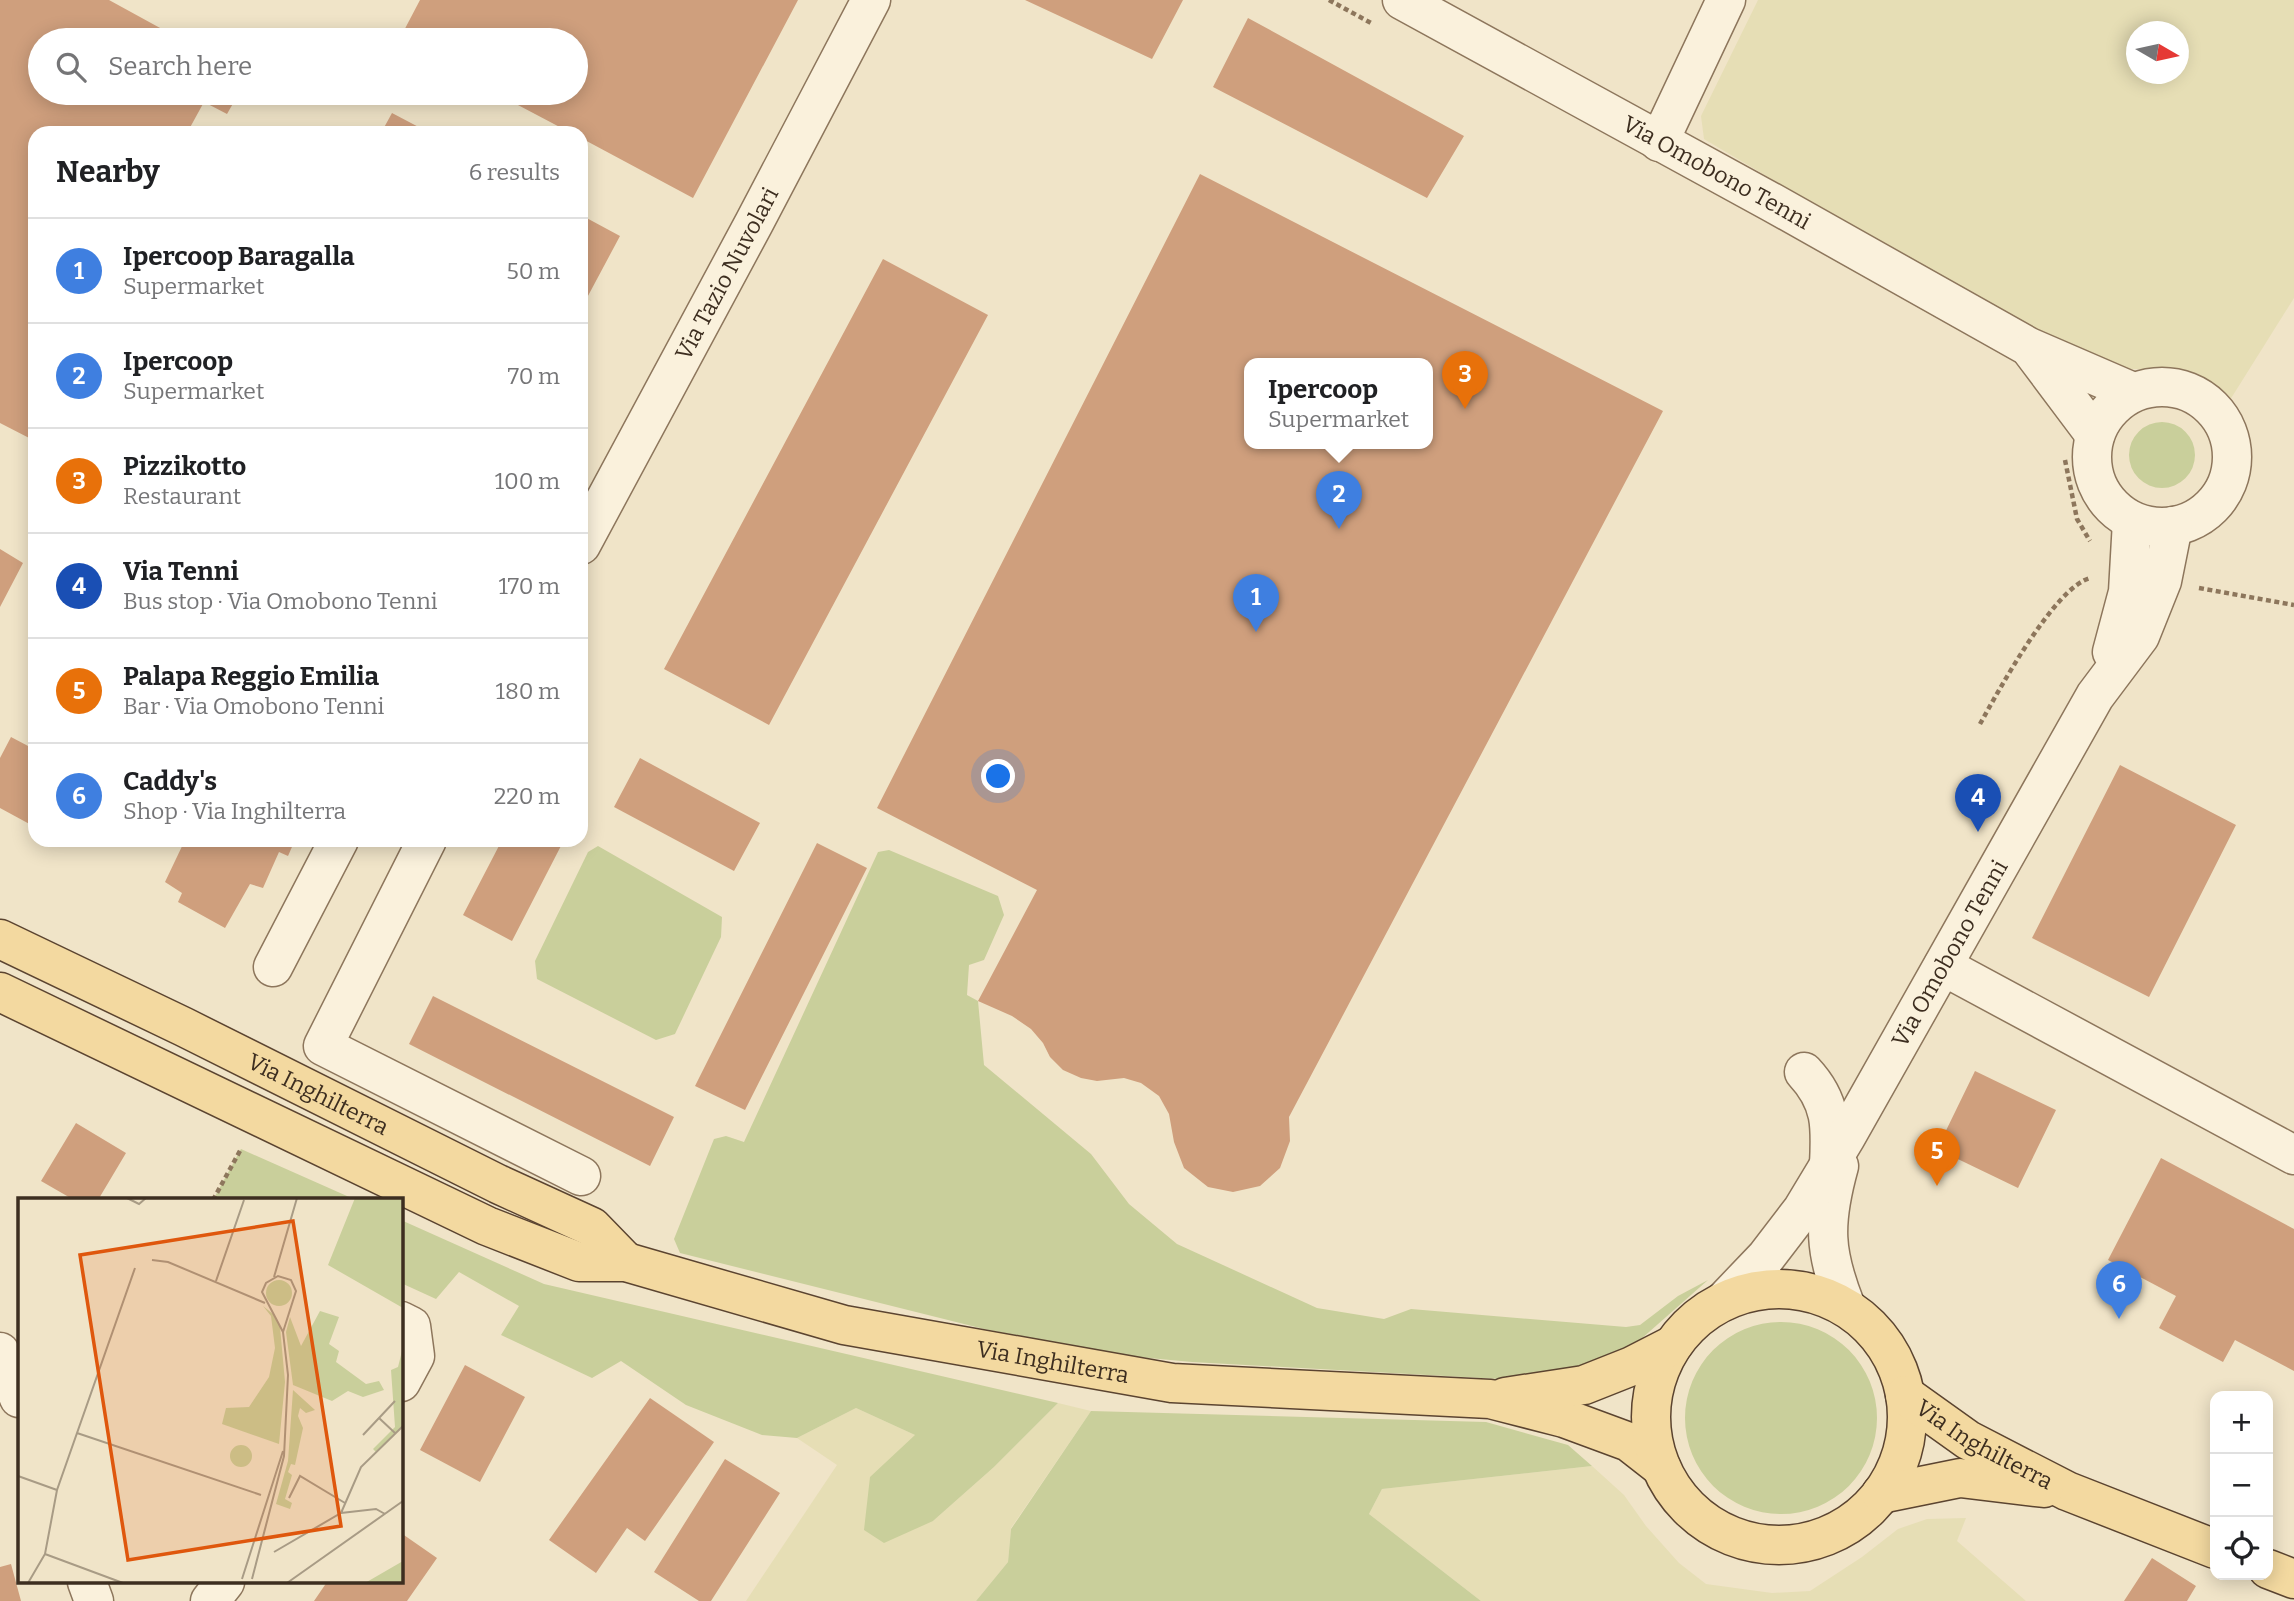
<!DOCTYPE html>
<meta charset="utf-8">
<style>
:root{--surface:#fff;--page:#f6f6f6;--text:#202124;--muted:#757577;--line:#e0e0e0;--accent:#9e2a2b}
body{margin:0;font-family:Bitter,serif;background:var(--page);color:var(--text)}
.controls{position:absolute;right:21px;bottom:21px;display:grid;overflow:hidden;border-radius:14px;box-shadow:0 4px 18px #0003}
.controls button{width:63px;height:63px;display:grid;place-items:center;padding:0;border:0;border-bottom:2px solid var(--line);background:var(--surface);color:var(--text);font:35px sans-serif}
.compass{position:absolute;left:2126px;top:21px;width:63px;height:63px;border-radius:50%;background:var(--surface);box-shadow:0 4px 18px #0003;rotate:99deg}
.you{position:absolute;left:999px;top:777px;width:24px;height:24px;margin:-18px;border:5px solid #fff;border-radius:50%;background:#1a73e8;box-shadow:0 0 0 10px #1a73e833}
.badge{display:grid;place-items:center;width:46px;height:46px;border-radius:50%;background:var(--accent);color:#fff;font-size:23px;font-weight:700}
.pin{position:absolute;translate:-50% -58px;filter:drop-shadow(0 2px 4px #0008)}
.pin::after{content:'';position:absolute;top:37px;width:24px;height:21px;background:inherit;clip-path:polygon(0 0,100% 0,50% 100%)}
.popup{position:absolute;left:1244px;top:358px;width:189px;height:91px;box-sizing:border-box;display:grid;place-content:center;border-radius:14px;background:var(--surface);filter:drop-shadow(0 2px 5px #0005);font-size:23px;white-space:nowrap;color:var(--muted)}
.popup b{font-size:26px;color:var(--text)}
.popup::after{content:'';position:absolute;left:50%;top:100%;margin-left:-14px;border:14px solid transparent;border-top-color:var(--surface)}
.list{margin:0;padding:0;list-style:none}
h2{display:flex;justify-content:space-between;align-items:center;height:91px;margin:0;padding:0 28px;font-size:30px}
h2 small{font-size:23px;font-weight:400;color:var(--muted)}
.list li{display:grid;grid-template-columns:46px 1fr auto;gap:21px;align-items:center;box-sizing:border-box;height:105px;padding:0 28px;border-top:2px solid var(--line)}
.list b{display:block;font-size:26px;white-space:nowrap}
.list p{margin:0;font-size:23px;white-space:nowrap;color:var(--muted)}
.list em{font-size:23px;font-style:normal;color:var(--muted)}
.icon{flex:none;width:38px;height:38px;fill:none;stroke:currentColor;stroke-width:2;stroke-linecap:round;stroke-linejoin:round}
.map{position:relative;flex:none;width:2294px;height:1601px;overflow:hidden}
.search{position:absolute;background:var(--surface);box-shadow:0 4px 18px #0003;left:28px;top:28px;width:560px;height:77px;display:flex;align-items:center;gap:18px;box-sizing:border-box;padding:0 24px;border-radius:38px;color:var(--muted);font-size:26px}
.panel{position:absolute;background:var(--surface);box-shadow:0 4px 18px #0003;left:28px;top:126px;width:560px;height:721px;border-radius:21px}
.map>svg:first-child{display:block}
</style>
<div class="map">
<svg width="2294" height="1601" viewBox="0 0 2294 1601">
<rect width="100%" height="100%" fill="#f0e4c8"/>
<!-- farmland -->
<path fill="#e6deb5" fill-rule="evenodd" d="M1758,0H2294V298L2230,400L2167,369H2120L2019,325L1704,139L1701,116ZM2136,32H2178V74H2136Z
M1058,1403L1091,1411L1011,1528L1008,1562L976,1601H746L837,1465L797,1438L856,1408L915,1435L933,1521L994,1467Z
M1592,1466L1624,1495L1646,1526L1679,1563L1706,1584L1772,1593L1810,1591L1862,1557L1898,1529L1927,1519L1966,1518L1957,1541L2026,1601H1481L1369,1514L1382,1489Z"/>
<!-- green -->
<path fill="#c9cf9b" d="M2129 455a33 33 0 1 1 66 0a33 33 0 1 1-66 0Z
M598,846L722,917L721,937L675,1034L656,1040L537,979L535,961L588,852Z
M889,850L998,896L1004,915L984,960L969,965L967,995L978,1001L984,1065L1091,1154L1129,1204L1177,1244L1317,1308L1384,1319L1411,1309L1626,1327L1640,1325L1678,1296L1708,1280L1632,1347L1611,1358L1534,1381L1192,1362L1127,1356L984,1329L680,1253L674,1239L714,1139L726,1136L744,1142L878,852Z
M241,1149L356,1200H213Z
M401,1220L544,1284L1058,1403L994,1467L933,1521L884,1543L864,1530L870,1477L915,1435L856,1408L797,1438L762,1435L686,1405L621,1361L592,1378L501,1335L519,1306L459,1272L436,1299L401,1283Z
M1685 1418a96 96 0 1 1 192 0a96 96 0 1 1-192 0Z
M1091,1411L1486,1422L1568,1445L1592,1466L1382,1489L1369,1514L1481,1601H976L1008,1562L1011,1529Z"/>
<!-- building -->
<path fill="#cf9f7d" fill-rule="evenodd" d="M0,0H109L182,40H40V93H239L227,114L204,102L187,133H35V441L0,423Z
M420,0H798L693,198L581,138V133H571L495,93H576V40H399Z
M1025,0H1183L1152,59Z
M1248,18L1464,136L1427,198L1213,87Z
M392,113L430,133H381Z
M1200,174L1663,411L1289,1117L1290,1141L1280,1168L1260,1186L1233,1192L1208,1187L1184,1168L1174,1142L1169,1114L1159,1096L1141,1083L1124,1078L1097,1081L1081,1078L1063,1070L1050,1057L1043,1043L1031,1029L1012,1016L978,1001L1037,890L877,808ZM1250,363H1428V443H1250Z
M581,215L620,236L581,309Z
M883,259L988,315L769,725L664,669Z
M0,549L23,563L0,607Z
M11,737L30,747L35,738V827L0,808V758Z
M640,758L760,823L734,871L614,807Z
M2120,765L2236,825L2149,997L2032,938Z
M185,840H295L288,856L279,852L263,888L250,884L225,928L178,902L182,893L165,882Z
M502,840H564L512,941L463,915Z
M817,843L867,868L745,1110L695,1086Z
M433,996L674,1117L650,1166L409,1044Z
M1975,1071L2056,1110L2018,1188L1937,1149Z
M76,1123L126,1153L98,1200H74L41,1181Z
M2161,1158L2294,1229V1371L2235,1340L2223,1362L2159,1328L2176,1296L2108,1260Z
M465,1365L525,1397L480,1482L420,1450Z
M650,1398L714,1442L645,1541L627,1528L596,1573L549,1540Z
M725,1459L780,1493L711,1601H699L654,1572Z
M401,1533L437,1558L407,1601H314L327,1582H401Z
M2152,1558L2196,1586L2187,1601H2124Z
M11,1564L21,1601H0V1567Z"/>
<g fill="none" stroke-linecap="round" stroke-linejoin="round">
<!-- minor casing -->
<g stroke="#8d765c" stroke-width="41">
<g id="minor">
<path id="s1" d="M1402,0L1773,203L2029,347L2133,392"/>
<path d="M1659,142L1726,0"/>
<path d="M2032,351L2095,435"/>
<circle cx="2162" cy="457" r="70"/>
<path id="s2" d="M581,545L754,223L871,0"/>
<path d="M2112,652L2128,592L2132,521"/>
<path d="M427,840L323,1046L581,1176"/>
<path d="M1943,966L2294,1155"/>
<path d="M273,967L339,840"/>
<path d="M1804,1072C1832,1102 1831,1127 1829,1165"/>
<path d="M1839,1166C1823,1224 1824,1252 1846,1307"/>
<path id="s3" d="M1724,1301L1766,1257L1802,1210L1846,1137L2095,696L2140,636L2162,581L2173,526"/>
<path d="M401,1321L411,1326L415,1356L401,1382"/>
<path d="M0,1352L19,1398"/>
<path d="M87,1582L94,1601"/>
<path d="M210,1601L225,1582"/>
</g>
</g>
<!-- major casing -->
<g stroke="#5b4430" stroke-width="41">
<g id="major">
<path id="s4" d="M0,939L184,1027L498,1184L592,1227L626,1262"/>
<path id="s5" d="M0,992L487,1226L579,1262H626L844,1325L1172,1383L1490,1399L1564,1418L1629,1442L1661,1467"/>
<circle cx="1779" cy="1417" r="128"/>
<path id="s6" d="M1905,1395L1968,1440L2067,1491L2215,1549"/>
<path d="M1505,1397L1584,1385L1632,1366L1673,1345"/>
<path d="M1881,1494L1960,1478L2044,1488"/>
<path d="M2268,1569L2294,1579"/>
</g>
</g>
<!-- path -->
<path stroke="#8d765c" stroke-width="4.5" stroke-dasharray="5 3.5" stroke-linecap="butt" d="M1329,0L1371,23
M2065,460L2077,519L2090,541
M2199,588L2294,605
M1980,724C1999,690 2054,588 2090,578
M213,1200L241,1149"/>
<!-- minor -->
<use href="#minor" stroke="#faf1dc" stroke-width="38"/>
<!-- major -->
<use href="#major" stroke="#f3d9a0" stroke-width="38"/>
</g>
<g text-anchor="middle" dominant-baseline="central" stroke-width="5" stroke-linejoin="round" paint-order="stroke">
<!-- street labels -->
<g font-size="23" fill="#3d2e20" stroke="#f7eed8">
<text stroke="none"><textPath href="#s1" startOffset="359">Via Omobono Tenni</textPath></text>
<text stroke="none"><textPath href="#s2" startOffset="308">Via Tazio Nuvolari</textPath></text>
<text stroke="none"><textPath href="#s3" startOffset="416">Via Omobono Tenni</textPath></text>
<text stroke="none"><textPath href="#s4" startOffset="354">Via Inghilterra</textPath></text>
<text stroke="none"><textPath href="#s5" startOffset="1125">Via Inghilterra</textPath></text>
<text stroke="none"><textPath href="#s6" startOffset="94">Via Inghilterra</textPath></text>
</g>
</g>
<!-- overview -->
<g transform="translate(18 1198)">
<rect width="385" height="385" fill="#f0e4c8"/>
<path d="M337,0H385V110L310,67ZM248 95a13 13 0 1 1 26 0a13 13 0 1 1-26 0ZM245,108L255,116L262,129L267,184L261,246L204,226L208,210L231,209L251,179L257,150L253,118ZM302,113L321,119L311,146L321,153L318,164L348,186L361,183L366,192L345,199L330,193L314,203L275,187L268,134L272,119L283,148ZM385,149V228L358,254L355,251L377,229L373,172L380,169ZM275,192L297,212L288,215L282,210L280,218L285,230L277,267L273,266L270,274L274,277L267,301L274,305L272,311L258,306L270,263ZM212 258a11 11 0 1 1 22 0a11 11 0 1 1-22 0ZM385,363V385H347Z" fill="#c9cf9b"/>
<path fill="none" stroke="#a89b85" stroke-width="2" d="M109,0L121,6L128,0M134,62L150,64L247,105M256,79L279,0M198,83L226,2M361,220L377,235M59,235L243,297M345,237L377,203M0,278L39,292M271,300L282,278L327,305M323,315L343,269L385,228M256,354L323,315L358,311L367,316M27,356L105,385M224,381L265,253M234,381L266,258L270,177L265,134L278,93L273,82L260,78L248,85L244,94L265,134M10,385L27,356L39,292L117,70M269,385L385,303"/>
<path fill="#df570d" fill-opacity="0.15" stroke="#df570d" stroke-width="3.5" d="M275,23L323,328L110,362L62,57Z"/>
<rect width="385" height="385" fill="none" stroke="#3d2e20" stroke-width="3.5"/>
</g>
</svg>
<div class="controls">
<button>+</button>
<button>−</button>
<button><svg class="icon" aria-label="locate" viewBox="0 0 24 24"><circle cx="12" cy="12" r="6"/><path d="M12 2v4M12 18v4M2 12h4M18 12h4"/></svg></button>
</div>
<svg class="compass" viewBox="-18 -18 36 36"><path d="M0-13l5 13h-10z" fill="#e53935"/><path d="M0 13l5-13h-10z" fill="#757577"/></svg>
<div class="you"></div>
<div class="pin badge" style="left:1256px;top:632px;background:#3f7fe0">1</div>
<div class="pin badge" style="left:1339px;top:529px;background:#3f7fe0">2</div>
<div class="popup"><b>Ipercoop</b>Supermarket</div>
<div class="pin badge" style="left:1465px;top:409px;background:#e8710a">3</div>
<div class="pin badge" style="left:1978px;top:832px;background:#1a4fb4">4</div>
<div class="pin badge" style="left:1937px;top:1186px;background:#e8710a">5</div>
<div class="pin badge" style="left:2119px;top:1319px;background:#3f7fe0">6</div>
<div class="search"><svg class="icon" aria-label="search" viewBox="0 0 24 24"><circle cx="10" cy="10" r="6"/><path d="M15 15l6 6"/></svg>Search here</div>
<section class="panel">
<h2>Nearby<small>6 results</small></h2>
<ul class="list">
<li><span class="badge" style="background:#3f7fe0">1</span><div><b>Ipercoop Baragalla</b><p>Supermarket</p></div><em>50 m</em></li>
<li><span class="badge" style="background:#3f7fe0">2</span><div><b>Ipercoop</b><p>Supermarket</p></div><em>70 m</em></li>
<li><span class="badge" style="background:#e8710a">3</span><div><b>Pizzikotto</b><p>Restaurant</p></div><em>100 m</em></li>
<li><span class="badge" style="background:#1a4fb4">4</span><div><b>Via Tenni</b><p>Bus stop · Via Omobono Tenni</p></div><em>170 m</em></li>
<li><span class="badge" style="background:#e8710a">5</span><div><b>Palapa Reggio Emilia</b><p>Bar · Via Omobono Tenni</p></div><em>180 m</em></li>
<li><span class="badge" style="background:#3f7fe0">6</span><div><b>Caddy's</b><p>Shop · Via Inghilterra</p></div><em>220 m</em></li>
</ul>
</section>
</div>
